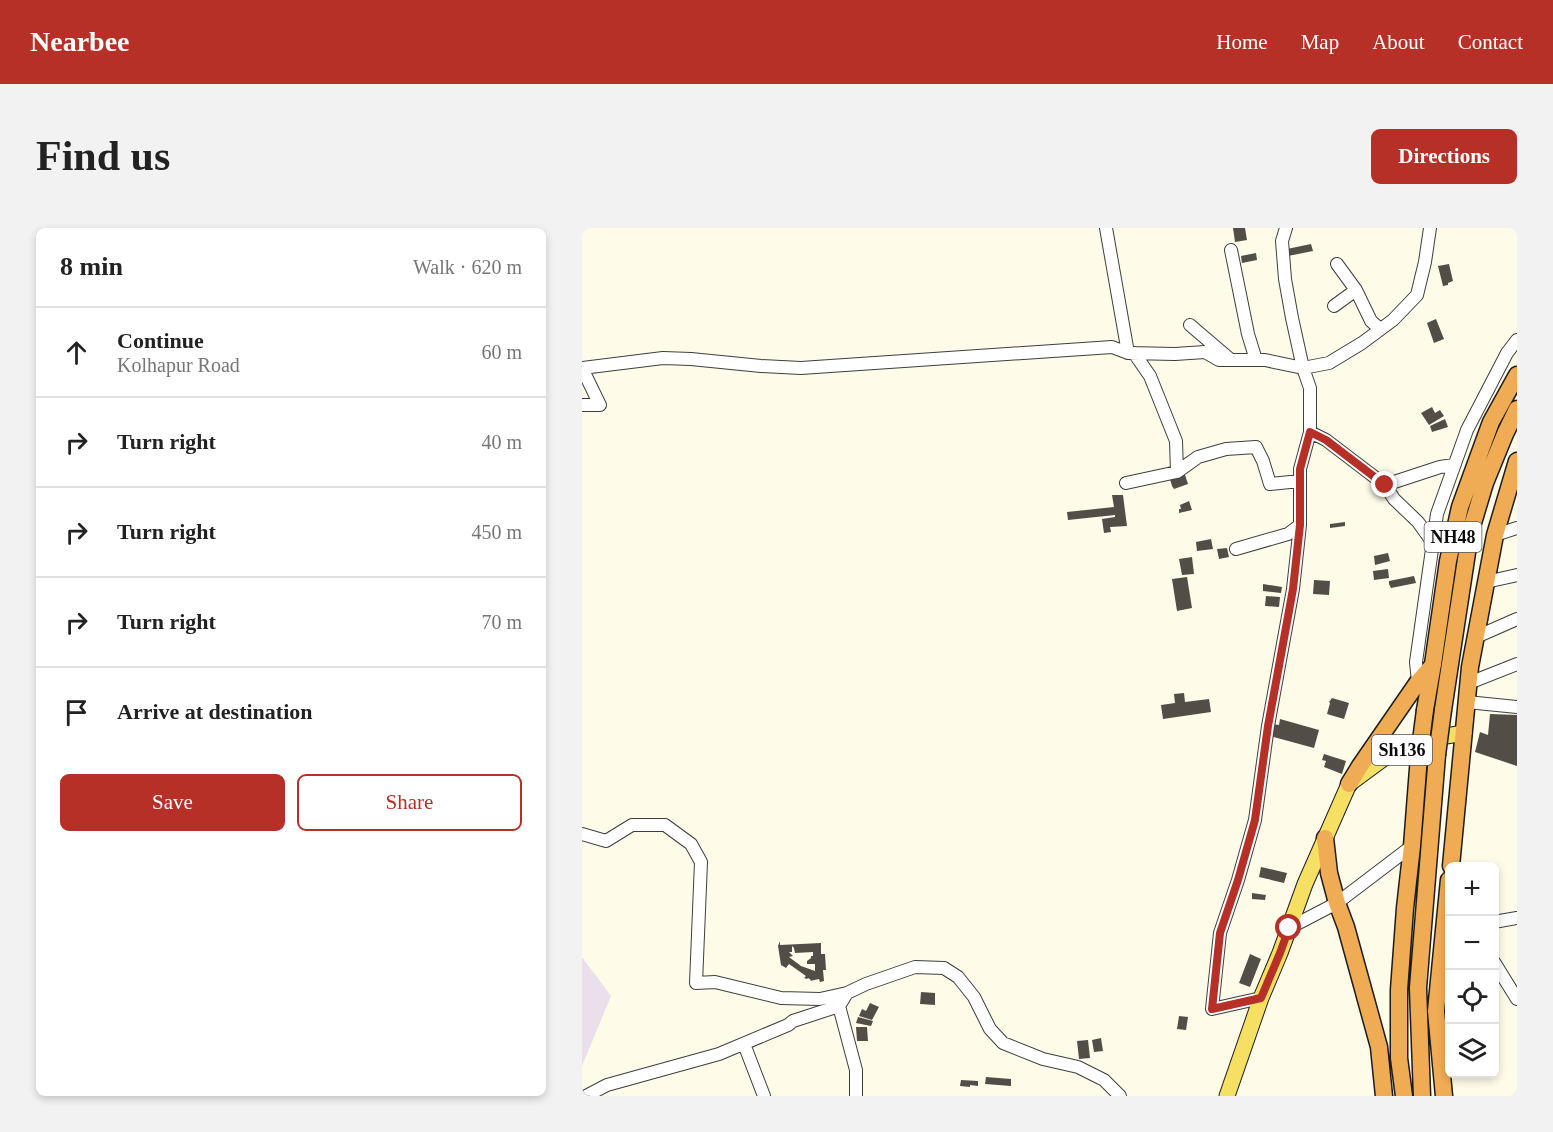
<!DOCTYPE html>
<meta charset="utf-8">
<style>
:root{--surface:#fff;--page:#f2f2f2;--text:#222;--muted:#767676;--line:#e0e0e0;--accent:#b63028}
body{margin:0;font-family:"Times New Roman",serif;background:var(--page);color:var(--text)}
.controls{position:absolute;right:18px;bottom:18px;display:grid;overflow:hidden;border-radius:9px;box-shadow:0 3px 9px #0003}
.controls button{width:54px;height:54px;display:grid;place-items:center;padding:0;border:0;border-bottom:2px solid var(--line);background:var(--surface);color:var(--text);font:30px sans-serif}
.stop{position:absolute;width:18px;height:18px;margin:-14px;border:4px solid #b63028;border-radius:50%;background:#fff}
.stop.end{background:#b63028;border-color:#fff;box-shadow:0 2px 6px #0008}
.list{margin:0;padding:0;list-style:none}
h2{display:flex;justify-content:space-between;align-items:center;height:78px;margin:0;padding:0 24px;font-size:26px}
h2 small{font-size:20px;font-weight:400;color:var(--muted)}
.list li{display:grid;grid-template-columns:39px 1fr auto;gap:18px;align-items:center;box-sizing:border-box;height:90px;padding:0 24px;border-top:2px solid var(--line)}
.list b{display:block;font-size:22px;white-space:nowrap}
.list p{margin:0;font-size:20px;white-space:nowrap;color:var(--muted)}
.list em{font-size:20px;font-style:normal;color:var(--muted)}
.actions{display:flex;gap:12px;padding:18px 24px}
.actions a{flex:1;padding:14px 0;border:2px solid var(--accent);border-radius:9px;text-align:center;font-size:21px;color:var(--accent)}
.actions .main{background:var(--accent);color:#fff}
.icon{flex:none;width:33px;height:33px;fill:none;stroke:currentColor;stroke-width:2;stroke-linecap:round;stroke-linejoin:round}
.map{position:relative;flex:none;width:935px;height:868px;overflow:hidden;border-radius:9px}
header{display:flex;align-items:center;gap:36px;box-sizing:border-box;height:84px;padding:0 30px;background:var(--accent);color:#fff}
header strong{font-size:28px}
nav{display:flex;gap:33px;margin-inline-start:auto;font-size:21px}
.intro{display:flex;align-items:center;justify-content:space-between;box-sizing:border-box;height:144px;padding:0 36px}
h1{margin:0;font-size:42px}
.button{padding:15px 27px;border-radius:9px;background:var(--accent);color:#fff;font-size:21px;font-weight:700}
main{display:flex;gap:36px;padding:0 36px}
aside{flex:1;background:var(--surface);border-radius:9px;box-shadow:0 3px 9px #0003}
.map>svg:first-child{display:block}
</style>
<header>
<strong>Nearbee</strong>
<nav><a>Home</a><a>Map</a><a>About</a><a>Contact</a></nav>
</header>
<div class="intro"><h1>Find us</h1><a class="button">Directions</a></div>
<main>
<aside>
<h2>8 min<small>Walk · 620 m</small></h2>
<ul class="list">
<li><svg class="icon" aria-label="ahead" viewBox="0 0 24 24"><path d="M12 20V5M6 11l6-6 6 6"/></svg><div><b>Continue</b><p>Kolhapur Road</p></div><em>60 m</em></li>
<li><svg class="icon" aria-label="right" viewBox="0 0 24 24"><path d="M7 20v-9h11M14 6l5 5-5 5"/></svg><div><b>Turn right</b></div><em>40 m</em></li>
<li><svg class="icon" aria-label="right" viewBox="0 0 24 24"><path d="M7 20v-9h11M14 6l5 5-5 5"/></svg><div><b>Turn right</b></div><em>450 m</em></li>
<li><svg class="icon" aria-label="right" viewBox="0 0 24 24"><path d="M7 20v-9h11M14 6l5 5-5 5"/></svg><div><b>Turn right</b></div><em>70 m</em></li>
<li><svg class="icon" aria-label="arrive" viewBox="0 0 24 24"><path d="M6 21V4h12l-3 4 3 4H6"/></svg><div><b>Arrive at destination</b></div></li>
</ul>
<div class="actions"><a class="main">Save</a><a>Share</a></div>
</aside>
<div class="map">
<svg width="935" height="868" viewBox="0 0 935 868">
<rect width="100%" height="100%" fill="#fefce9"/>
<!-- industrial -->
<path fill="#eadfea" d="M0,729L29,768L0,838Z"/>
<!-- building -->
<path fill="#534d48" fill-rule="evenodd" d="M651,0H663L665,12L653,14Z
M729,16L731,23L706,28L705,24L707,23L705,21Z
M674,25L675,32L660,35L659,28Z
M867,36L871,53L866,55V57L861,58L856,38Z
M854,91L862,111L852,115L845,95Z
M850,179L853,185L858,182L862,188L847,197L839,185Z
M863,191L866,199L850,204L848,198Z
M602,244L606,256L592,261L590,258L588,251Z
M530,267H541L545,298L528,299L529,304L522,305L520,291L533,289V287L486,292L485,284L532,279Z
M607,273L610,282L597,285V281H599L598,277Z
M763,294V298L748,300V296Z
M629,311L631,321L615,323L614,314Z
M645,320L647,329L637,331L635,321Z
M806,325L808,333L793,337L792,328Z
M610,329L612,346L600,347L597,331Z
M806,341L807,350L792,352L791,343Z
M832,348L834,355L809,360L807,356V353Z
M605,349L610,380L595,383L590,351Z
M732,352L748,353L747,367L731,366Z
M681,356L700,359L699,365L681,363Z
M684,368L698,369L697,379L683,378Z
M602,465L603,474L627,471L629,484L581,491L579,477L593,475L592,466Z
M750,470L767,475L762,491L745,486L748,475L747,474Z
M908,486L935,487V538L893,524L898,504L906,507Z
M698,491L737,502L732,520L688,508L691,496L697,497Z
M742,526L764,533L760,546L742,539L744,533L740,532Z
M679,639L705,645L702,655L677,649Z
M670,665L684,667L683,672L670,671Z
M198,713V717L239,715V726H243L244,742H241L242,753L238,754L237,751L228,753L229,752L226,750L225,751L222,750L224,748L207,736L204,740L199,737L196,718ZM210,718L212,720L213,725L231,724V728H229V730L225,733V736H233V743L219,738L207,729L211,728L207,724H210Z
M668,726L679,731L668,759L657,755Z
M339,764L353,765V777L338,776Z
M288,775L297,779L290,792L277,788L280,781L284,783Z
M597,788L606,789L604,802L595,801Z
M276,789L291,793L289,798L274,795Z
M274,799H285L286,813H275Z
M519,810L521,823L512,824L510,812Z
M506,812L508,830L497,831L495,813Z
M404,849L429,851V858L403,856Z
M379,852L396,853V858L388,857V859L378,858Z"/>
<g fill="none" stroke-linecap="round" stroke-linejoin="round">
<!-- minor casing -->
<g stroke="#3e3e3e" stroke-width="14">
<path id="minor" d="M524,0L546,125L593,126L623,124L637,132H683L721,140L710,90L703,51L700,13L704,0
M649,22L666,106L674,132
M755,36L774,62L789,93L798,101
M752,78L774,62
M608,97L649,132
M0,140L81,130L109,131L179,138L219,140L530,119L546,125
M0,177H18L0,140
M728,204L744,212L803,257L812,271L836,294L851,315
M595,244L616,229L644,221L674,219L681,233L688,256L718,253
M544,255L595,244L594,213L568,148L552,125
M803,257L858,239L872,237
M913,307L935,300
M654,321L706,306L718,297
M904,354L935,347
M894,409L935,391
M836,454L834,434L855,286L885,202L925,125L935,112
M887,455L935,436
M885,474L935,479
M0,606L24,613L50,597H83L109,616L119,634L114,755L133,754L199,770L238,771L265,765
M912,694L935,690
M707,700L755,675L830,618
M912,734L935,771
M679,770L630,781L638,705L656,652L673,592L686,498L711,361L718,297V241L728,204V160L721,140L747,135L780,115L811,92L835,67L843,34L848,0
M257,778L274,842V868
M162,816L182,868
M4,868L25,857L137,826L206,797L211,793L257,778L265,765L284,756L333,739L362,740L376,749L392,769L408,801L421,815L461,831L496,839L522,852L538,868"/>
</g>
<!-- major casing -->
<g stroke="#1c1c1c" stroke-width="17">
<path id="major" d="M645,868L679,770L698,725L723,656L767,556L801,531L821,521L864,508L882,505"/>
</g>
<!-- highway casing -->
<g stroke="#1c1c1c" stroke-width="19">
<path id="highway" d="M843,482L851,436L866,333L878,279L909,194L935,147
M861,482L888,305L903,255L923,206L935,181
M767,556L778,538L836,454L851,437
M743,610L747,645L755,675L764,699L797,819L802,868
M869,638L888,439L913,307L935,233
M822,868L817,830V762L823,680L830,618L837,528
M840,868L836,760L855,527
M862,868L854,783L867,652"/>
</g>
<!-- minor -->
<use href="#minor" stroke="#fff" stroke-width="12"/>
<!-- major -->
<use href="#major" stroke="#f5e063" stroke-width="15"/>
<!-- highway -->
<use href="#highway" stroke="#f0ac55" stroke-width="16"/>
<!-- highway-bridge casing -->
<g stroke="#1c1c1c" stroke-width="19" stroke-linecap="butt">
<path id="highway-bridge" d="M855,527L861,482
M837,528L843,482"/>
</g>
<!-- highway-bridge -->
<use href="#highway-bridge" stroke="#f0ac55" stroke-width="16"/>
</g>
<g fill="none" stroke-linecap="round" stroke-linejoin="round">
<!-- route -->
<path stroke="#b63028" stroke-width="8" d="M707,700L698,725L679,770L630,781L638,705L656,652L673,592L686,498L711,361L718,297V241L728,204L744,212L803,257"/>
</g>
<g text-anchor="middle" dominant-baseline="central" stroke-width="6" stroke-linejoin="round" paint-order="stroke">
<!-- shield labels -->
<g fill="#fff" stroke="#545454" stroke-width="1.5">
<rect x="842.5" y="294" width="57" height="30" rx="4.5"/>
<rect x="790" y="507" width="60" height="30" rx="4.5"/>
</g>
<g font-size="18" font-weight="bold" fill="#0b0b0b">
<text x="871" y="309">NH48</text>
<text x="820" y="522">Sh136</text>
</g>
</g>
</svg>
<div class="controls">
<button>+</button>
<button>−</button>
<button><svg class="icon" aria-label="locate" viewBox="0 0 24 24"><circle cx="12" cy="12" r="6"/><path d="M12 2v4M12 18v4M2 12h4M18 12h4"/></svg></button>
<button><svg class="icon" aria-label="layers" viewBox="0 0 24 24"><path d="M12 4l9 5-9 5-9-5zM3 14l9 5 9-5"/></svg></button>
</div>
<div class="stop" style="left:707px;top:700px"></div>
<div class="stop end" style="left:803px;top:257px"></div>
</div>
</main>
